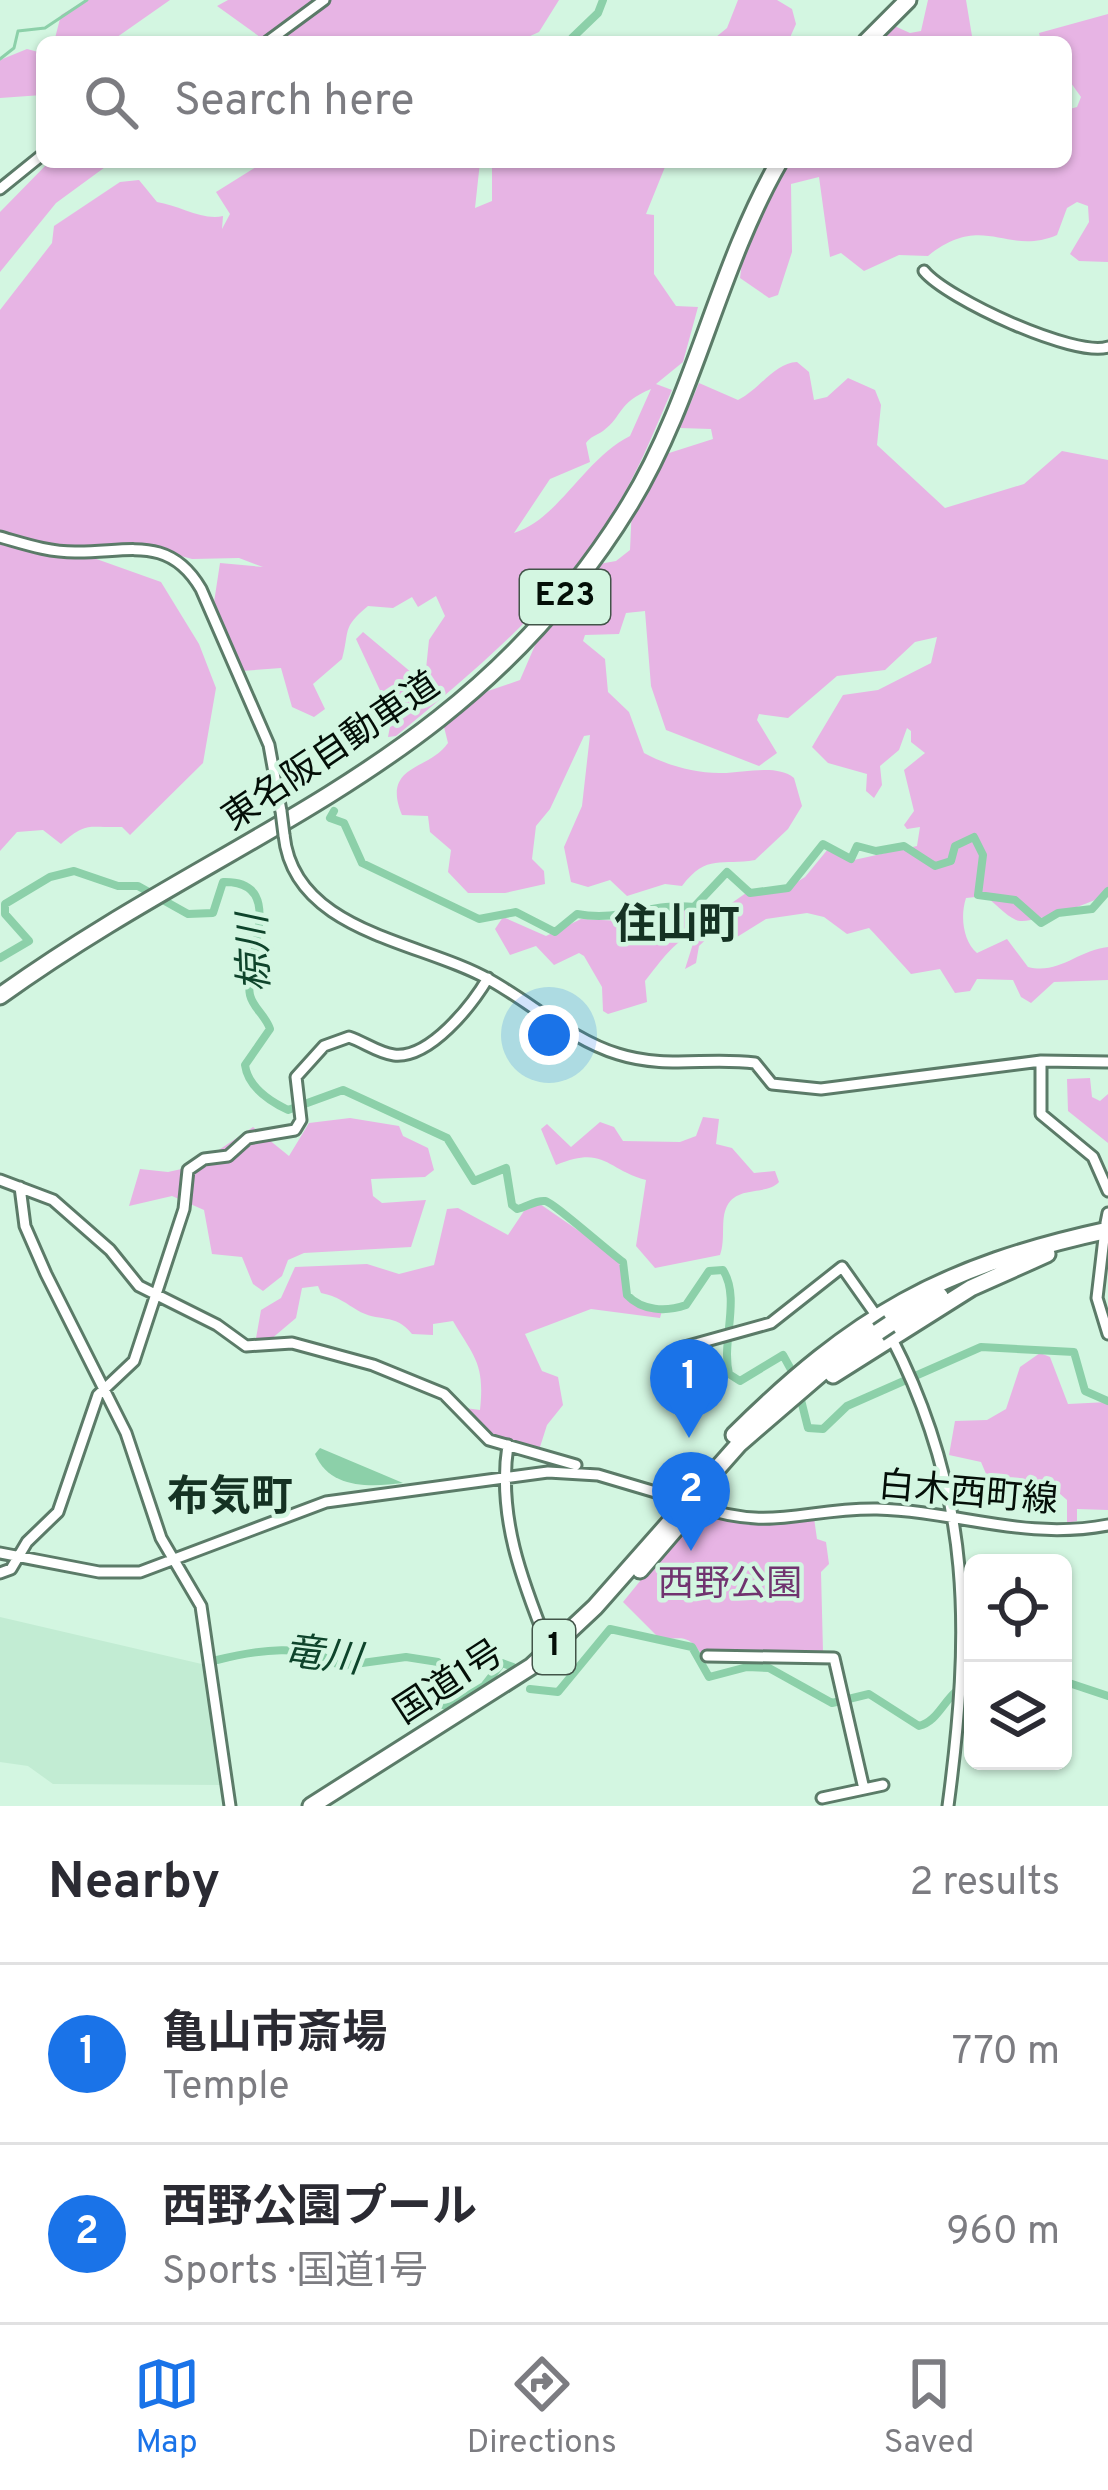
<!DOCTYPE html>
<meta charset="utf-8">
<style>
:root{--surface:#fff;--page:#f2f2f3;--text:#2b2b33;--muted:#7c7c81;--line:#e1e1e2;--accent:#1a73e8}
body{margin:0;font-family:Overpass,"Noto Sans JP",sans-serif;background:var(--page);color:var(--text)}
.controls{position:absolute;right:36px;bottom:36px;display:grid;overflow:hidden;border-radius:18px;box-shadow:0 3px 9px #0004}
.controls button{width:108px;height:108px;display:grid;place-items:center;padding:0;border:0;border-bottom:3px solid var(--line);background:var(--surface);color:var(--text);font:60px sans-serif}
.you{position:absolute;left:549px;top:1035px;width:42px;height:42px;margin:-30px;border:9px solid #fff;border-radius:50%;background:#1a73e8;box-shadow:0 0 0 18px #1a73e833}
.badge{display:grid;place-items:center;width:78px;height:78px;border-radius:50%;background:var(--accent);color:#fff;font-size:39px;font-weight:700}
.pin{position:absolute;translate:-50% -99px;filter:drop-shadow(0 3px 6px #0008)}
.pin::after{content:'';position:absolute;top:63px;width:42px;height:36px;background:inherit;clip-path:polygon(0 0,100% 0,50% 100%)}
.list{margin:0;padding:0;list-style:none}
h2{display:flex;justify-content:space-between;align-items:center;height:156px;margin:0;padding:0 48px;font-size:51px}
h2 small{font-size:39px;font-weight:400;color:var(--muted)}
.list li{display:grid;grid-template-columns:78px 1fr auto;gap:36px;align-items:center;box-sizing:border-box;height:180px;padding:0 48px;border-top:3px solid var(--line)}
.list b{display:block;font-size:45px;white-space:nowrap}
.list p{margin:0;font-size:39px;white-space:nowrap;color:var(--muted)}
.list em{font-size:39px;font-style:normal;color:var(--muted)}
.icon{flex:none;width:66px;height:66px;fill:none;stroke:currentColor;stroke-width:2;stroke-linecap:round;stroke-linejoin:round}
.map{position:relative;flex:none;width:1108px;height:1806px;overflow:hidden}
.search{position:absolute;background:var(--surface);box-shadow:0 3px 9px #0004;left:36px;right:36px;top:36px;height:132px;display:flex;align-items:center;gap:30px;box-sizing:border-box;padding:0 42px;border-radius:18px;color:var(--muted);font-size:45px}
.sheet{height:516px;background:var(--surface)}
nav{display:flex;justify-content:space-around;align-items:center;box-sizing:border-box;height:168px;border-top:3px solid var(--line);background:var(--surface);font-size:33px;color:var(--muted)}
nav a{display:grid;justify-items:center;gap:6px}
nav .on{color:var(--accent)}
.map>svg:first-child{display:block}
</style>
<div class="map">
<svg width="1108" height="1806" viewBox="0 0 1108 1806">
<rect width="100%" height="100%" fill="#d3f6e1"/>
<!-- built -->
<path fill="#c2ecd3" d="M0,1617L206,1665L225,1785L53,1784L28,1766L0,1762Z"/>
<!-- green -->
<path fill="#e7b4e4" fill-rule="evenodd" d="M86,0H170L110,42H54L61,15Z
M228,0H559L539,32L517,42H267L217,6Z
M738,0H777L792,9L796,24L788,42H710L727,28Z
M928,0H966L973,42H875L890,24L910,33L921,31Z
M1108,14V262L1079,261L1070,254L1089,222L1088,206L1077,202L1067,208L1057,235C1006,257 984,211 928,256L899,255L864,271L841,253L830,257L819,177L791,184L792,252L778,295L769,298L740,278L744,247L783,162H1066V110L1077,107L1081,97L1066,76V42H1041L1039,33Z
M27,49L42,53V95L0,98V60Z
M49,162H112L56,203L0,272V212Z
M264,162H480L475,208L492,201V162H667L646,214L654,215V274L676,306L698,307L683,362L656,384L672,390C657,424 643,460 625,492C572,590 481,666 396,736L388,737L392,716L356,639L363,632L418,678L426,669L429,640L445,616L436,596L418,607L412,597L393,608L368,606C341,628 350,631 342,659L313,684L325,709L314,717L292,707L281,668L241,671L213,609L220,563L263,567L239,558L192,559L133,543L88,549V556L161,582L199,644L216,688L203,763L130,835L122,827C88,828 87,821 61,844L43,830L17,832L0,851V310L52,243L54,226L120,182L139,180L157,202C178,205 203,221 223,216L222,229L230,214L216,192ZM651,389L630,436C584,459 559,519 514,533L550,479L590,462L586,443C590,437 597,435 603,431C624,415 617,403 651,389Z
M797,362L809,372L814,400L827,397L848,378L875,390L881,405L877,445L945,508L1024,484L1062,451L1108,460V894C1093,902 1029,926 1016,920C1005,915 995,903 985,896L966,898C960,916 963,941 977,953L1007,939L1028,967C1059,975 1078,950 1108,947V980L1054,982L1031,1003L1021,997L1013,980L977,979L970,991L955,993L940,969L911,974C896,957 884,944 869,928L847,934L824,917L807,913L766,919L737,937L715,931L699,946L696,963L685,969L697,931C674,941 661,961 645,981L647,1002L608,1014L603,1011L602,987L584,956L579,953L554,965L536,946L510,955L495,929L503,917L546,936L581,919L622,921L640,916L654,924L676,909L726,907L746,893L786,889L805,877L828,849L854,860L917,846L920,827L907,829L904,825L914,811L904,770L925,753L911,742V731L907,728L899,750L880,766L882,785L874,798L866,791L867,774L828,763L812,747L843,695L878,690L931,663L937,637L915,642L885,670L837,676L788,718L759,714L757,720L777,753L759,766L666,730L651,686L645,611L626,613L619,634L585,635L583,641L605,659L608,692L629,712L644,753C666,765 694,773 719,773C741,774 776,763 794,778L802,806L788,829L755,860C722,866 707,853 682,886L665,884L627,896L610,880L588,887L571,882L564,847L582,806L590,735L584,736L550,809L536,826L532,859L544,871L545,884L505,893H468L448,872L451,850L430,832L428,816L402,815C381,764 429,771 448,743L443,723L488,691L520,680L539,636L599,564L616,561L630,550L632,506L666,454L713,439L711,429L680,428L699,383L738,400C759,390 774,363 797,362Z
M1090,1078L1092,1097L1100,1101L1108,1094V1143L1068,1111L1067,1079Z
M703,1117L719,1119L716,1144L732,1148L754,1173L775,1171L779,1182C766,1196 738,1185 727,1206C720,1220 726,1239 720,1255L655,1268L636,1246L646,1180C605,1169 605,1145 556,1165L541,1129L547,1124L571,1147L600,1122L614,1127L623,1141L680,1142L696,1136Z
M350,1118L399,1126L403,1136L428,1148L434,1170L425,1177L371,1179L373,1196L382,1203L426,1200L411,1247L304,1253L288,1260L282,1276L263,1291L253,1284L242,1257L212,1254L204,1210L172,1196L129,1206L140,1169L168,1172L195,1166L253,1127L289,1156L309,1123Z
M540,1204L618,1258L628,1295L662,1311L660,1318L591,1309L525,1334L542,1371L558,1377L563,1405L547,1425L540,1447L492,1438L458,1407L480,1410C485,1363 474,1357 453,1321L433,1324V1335L412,1334C395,1312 378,1323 357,1310C342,1301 339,1297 321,1293L318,1286L302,1288L296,1318L270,1340L255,1344L261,1310L281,1298L295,1267L367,1264L399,1274L434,1265L447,1209L458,1208L508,1235L524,1211Z
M1040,1353L1050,1357L1068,1404L1108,1402V1510L1077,1509V1521L1067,1523V1500L1051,1486L1034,1488L1040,1509L992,1488L981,1462L949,1455L955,1421L987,1420L1006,1409L1020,1367Z
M709,1513L760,1525L814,1518L817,1539L826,1542L829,1564L821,1572L823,1652L702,1655C686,1631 680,1641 659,1638L623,1602L684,1527Z"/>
<!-- water -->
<path fill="#8cd0a9" d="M320,1448L403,1483C372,1487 330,1490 315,1454Z"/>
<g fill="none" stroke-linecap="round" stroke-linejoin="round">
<!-- stream -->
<path stroke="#8cd0a9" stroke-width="3" d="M0,59L14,48L18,31L45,28L87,0"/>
<!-- river -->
<path stroke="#8cd0a9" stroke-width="8" d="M572,38L598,13L603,0
M334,811L330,818L344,823L362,863L479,919L516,912L555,932L577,914C622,922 652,902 694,907L727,872L750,893L788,888L823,844L851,859L857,846L876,851L904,846L935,866L951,861L955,846L974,837L983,855L978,895L1015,900L1041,923L1058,913L1092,909L1108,891
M0,958L29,941L5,914V904L50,877L74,871L118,886H138L188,914L213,913L223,882C290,880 243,961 250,995C253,1008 266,1016 270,1029L245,1065C248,1087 269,1101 288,1110L343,1090L447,1138L474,1181L506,1168L512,1205L517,1209C527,1207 535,1200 545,1201C553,1202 609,1252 623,1262L627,1295C642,1311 666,1312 686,1305L709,1271L723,1270C741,1299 721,1341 729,1374L740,1381L783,1355L794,1375
M800,1396L808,1428L823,1429L847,1406L981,1347L1074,1352L1085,1391L1108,1401
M217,1660C257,1650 307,1642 340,1666L406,1657L438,1662L444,1669L437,1689L440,1704L449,1707L484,1686L502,1663L513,1667
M1063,1681L1108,1696
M530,1689L558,1692L610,1629L692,1647L709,1677L747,1667L769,1668L832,1703L869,1694L919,1726C942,1720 944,1692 973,1681"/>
<!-- secondary casing -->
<g stroke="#5b7b68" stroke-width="15">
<path id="secondary" d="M267,42L324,0
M0,189L42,155
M924,271C947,299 1075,358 1108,347
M0,537C25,544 48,552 75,552C127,553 169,534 201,589L269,745L281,811
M284,835C294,933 422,941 490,980C531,1003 574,1041 618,1054C665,1069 708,1057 755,1063L772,1084L821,1089L1041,1061L1108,1062
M1041,1061V1114L1093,1157L1108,1191
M0,1180L53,1200L110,1250L139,1286L217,1325L246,1346L292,1343L373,1365L444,1394L489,1440L576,1465
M20,1187L25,1226L46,1274L126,1433L161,1538L201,1606L230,1806
M1106,1223L1108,1213
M1104,1238L1097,1298L1108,1334
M891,1337C973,1496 971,1633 948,1806
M682,1411L661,1384L681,1348L771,1323L842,1267L878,1318
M508,1445C497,1516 522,1581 548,1646
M693,1505C775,1533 801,1508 877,1509C958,1511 1024,1541 1108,1525
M0,1553L99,1572H140L326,1502L548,1472L598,1475L679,1499
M0,1573L11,1569L27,1542L58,1512L98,1395L134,1361L184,1209L188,1170L204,1159L228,1156L248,1138L295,1130L301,1120L296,1077L324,1046L349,1037C364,1042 378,1053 394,1055C430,1059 472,1005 488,978
M707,1656L834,1658L864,1789
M822,1798L883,1785"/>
</g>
<!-- highway casing -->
<g stroke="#5b7b68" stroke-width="21">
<path id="highway" d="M866,42L908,0
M0,996C235,827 468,770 630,504C695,397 717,270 779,162
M890,1324L940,1296
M833,1375L971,1288L1047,1254
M734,1435C854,1316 942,1266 1108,1230
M640,1570L714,1484
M311,1806L532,1666L595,1607L739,1444L826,1369L878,1332"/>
</g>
<!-- secondary -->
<use href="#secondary" stroke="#fff" stroke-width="9"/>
<!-- highway -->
<use href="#highway" stroke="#fff" stroke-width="15"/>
<!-- secondary-bridge casing -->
<g stroke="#5b7b68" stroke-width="15" stroke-linecap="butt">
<path id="secondary-bridge" d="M281,811L284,835
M679,1499L693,1505
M548,1646L553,1660"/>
</g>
<!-- highway-bridge casing -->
<g stroke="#5b7b68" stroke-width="21" stroke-linecap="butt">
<path id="highway-bridge" d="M878,1332L890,1324"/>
</g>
<!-- secondary-bridge -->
<use href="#secondary-bridge" stroke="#fff" stroke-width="9"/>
<!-- highway-bridge -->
<use href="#highway-bridge" stroke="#fff" stroke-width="15"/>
</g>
<g text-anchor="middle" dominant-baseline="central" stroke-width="9" stroke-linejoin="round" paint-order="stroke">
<!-- shield labels -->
<g fill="#d3f6e1" stroke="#425449" stroke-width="3">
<rect x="520" y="570" width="90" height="54" rx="9"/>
<rect x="533" y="1620" width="42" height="54" rx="9"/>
</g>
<g font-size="33" font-weight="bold" fill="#040f08">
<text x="565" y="597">E23</text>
<text x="554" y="1647">1</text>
</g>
<!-- street labels -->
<g font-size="36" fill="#040f08" stroke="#d3f6e1">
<text transform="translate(332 753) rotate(-34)">東名阪自動車道</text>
<text transform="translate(968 1495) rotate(5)">白木西町線</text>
<text transform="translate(450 1684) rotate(-33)">国道1号</text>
</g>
<!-- park labels -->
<g font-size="36" fill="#70336f" stroke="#d3f6e1">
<text x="730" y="1586">西野公園</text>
</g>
<!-- water labels -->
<g font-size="39" font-style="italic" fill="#0e442b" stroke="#d3f6e1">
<text transform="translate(257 953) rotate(-92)">椋川</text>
<text transform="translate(322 1658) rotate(7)">竜川</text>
</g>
<!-- quarter labels -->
<g font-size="42" font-weight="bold" fill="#153223" stroke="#d3f6e1">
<text x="677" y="927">住山町</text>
<text x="230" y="1499">布気町</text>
</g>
</g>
</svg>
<div class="controls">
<button><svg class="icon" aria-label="locate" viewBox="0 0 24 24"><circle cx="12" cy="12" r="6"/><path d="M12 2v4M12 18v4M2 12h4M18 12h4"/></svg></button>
<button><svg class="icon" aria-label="layers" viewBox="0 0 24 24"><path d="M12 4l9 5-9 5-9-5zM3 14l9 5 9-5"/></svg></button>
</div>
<div class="you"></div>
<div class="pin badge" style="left:689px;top:1438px">1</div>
<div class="pin badge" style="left:691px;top:1551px">2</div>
<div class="search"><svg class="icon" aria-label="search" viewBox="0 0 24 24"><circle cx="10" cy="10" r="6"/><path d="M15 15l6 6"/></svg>Search here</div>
</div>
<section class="sheet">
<h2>Nearby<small>2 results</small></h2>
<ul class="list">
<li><span class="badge">1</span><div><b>亀山市斎場</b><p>Temple</p></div><em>770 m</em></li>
<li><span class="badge">2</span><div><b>西野公園プール</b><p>Sports · 国道1号</p></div><em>960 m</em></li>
</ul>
</section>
<nav>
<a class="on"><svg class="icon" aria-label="map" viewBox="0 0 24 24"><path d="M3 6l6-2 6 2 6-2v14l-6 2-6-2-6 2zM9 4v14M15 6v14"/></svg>Map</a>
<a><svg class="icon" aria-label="directions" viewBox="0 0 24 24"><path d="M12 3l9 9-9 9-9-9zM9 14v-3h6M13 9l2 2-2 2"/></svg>Directions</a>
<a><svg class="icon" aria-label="saved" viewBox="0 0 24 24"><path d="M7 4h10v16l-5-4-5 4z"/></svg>Saved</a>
</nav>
